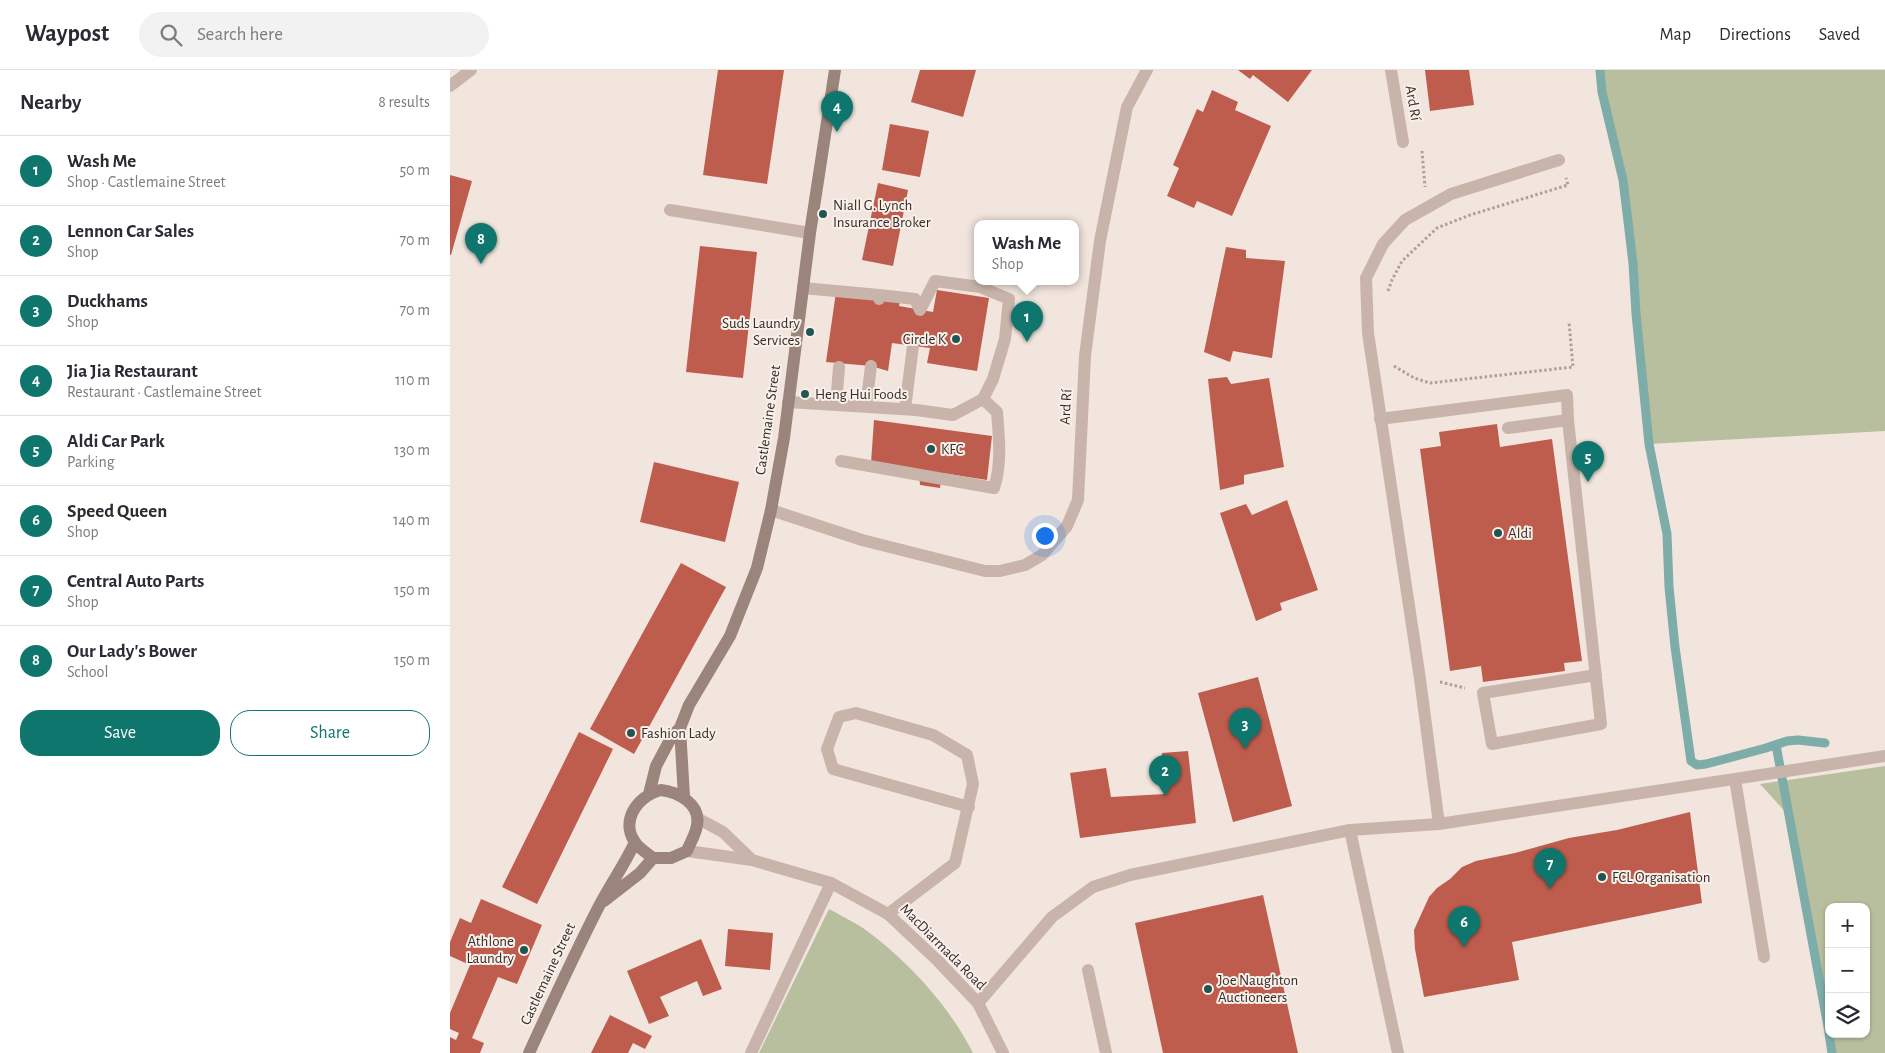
<!DOCTYPE html>
<meta charset="utf-8">
<style>
:root{--surface:#fff;--page:#f2f2f3;--text:#2b2b33;--muted:#7c7c81;--line:#e1e1e2;--accent:#0f766e}
body{margin:0;font-family:"Alegreya Sans",sans-serif;background:var(--page);color:var(--text)}
.controls{position:absolute;right:15px;bottom:15px;display:grid;overflow:hidden;border-radius:10px;box-shadow:0 1px 4px #0004}
.controls button{width:45px;height:45px;display:grid;place-items:center;padding:0;border:0;border-bottom:1px solid var(--line);background:var(--surface);color:var(--text);font:25px sans-serif}
.you{position:absolute;left:594px;top:465px;width:18px;height:18px;margin:-12px;border:4px solid #fff;border-radius:50%;background:#1a73e8;box-shadow:0 0 0 8px #1a73e833}
.badge{display:grid;place-items:center;width:32px;height:32px;border-radius:50%;background:var(--accent);color:#fff;font-size:16px;font-weight:700}
.pin{position:absolute;translate:-50% -41px;filter:drop-shadow(0 1px 2px #0008)}
.pin::after{content:'';position:absolute;top:26px;width:18px;height:15px;background:inherit;clip-path:polygon(0 0,100% 0,50% 100%)}
.popup{position:absolute;left:524px;top:150px;width:105px;height:65px;box-sizing:border-box;display:grid;place-content:center;border-radius:10px;background:var(--surface);filter:drop-shadow(0 1px 4px #0005);font-size:16px;white-space:nowrap;color:var(--muted)}
.popup b{font-size:19px;color:var(--text)}
.popup::after{content:'';position:absolute;left:50%;top:100%;margin-left:-10px;border:10px solid transparent;border-top-color:var(--surface)}
.list{margin:0;padding:0;list-style:none}
h2{display:flex;justify-content:space-between;align-items:center;height:65px;margin:0;padding:0 20px;font-size:21px}
h2 small{font-size:16px;font-weight:400;color:var(--muted)}
.list li{display:grid;grid-template-columns:32px 1fr auto;gap:15px;align-items:center;box-sizing:border-box;height:70px;padding:0 20px;border-top:1px solid var(--line)}
.list b{display:block;font-size:19px;white-space:nowrap}
.list p{margin:0;font-size:16px;white-space:nowrap;color:var(--muted)}
.list em{font-size:16px;font-style:normal;color:var(--muted)}
.actions{display:flex;gap:10px;padding:15px 20px}
.actions a{flex:1;padding:11px 0;border:1px solid var(--accent);border-radius:20px;text-align:center;font-size:18px;color:var(--accent)}
.actions .main{background:var(--accent);color:#fff}
.icon{flex:none;width:28px;height:28px;fill:none;stroke:currentColor;stroke-width:2;stroke-linecap:round;stroke-linejoin:round}
.map{position:relative;flex:none;width:1435px;height:983px;overflow:hidden}
header{display:flex;align-items:center;gap:30px;box-sizing:border-box;height:70px;padding:0 25px;background:var(--surface);border-bottom:1px solid var(--line)}
header strong{font-size:24px}
nav{display:flex;gap:28px;margin-inline-start:auto;font-size:18px}
.search{width:350px;height:45px;background:var(--page);display:flex;align-items:center;gap:12px;box-sizing:border-box;padding:0 18px;border-radius:28px;color:var(--muted);font-size:19px}
main{display:flex}
aside{flex:1;background:var(--surface)}
.map>svg:first-child{display:block}
</style>
<header>
<strong>Waypost</strong>
<div class="search"><svg class="icon" aria-label="search" viewBox="0 0 24 24"><circle cx="10" cy="10" r="6"/><path d="M15 15l6 6"/></svg>Search here</div>
<nav><a>Map</a><a>Directions</a><a>Saved</a></nav>
</header>
<main>
<aside>
<h2>Nearby<small>8 results</small></h2>
<ul class="list">
<li><span class="badge">1</span><div><b>Wash Me</b><p>Shop · Castlemaine Street</p></div><em>50 m</em></li>
<li><span class="badge">2</span><div><b>Lennon Car Sales</b><p>Shop</p></div><em>70 m</em></li>
<li><span class="badge">3</span><div><b>Duckhams</b><p>Shop</p></div><em>70 m</em></li>
<li><span class="badge">4</span><div><b>Jia Jia Restaurant</b><p>Restaurant · Castlemaine Street</p></div><em>110 m</em></li>
<li><span class="badge">5</span><div><b>Aldi Car Park</b><p>Parking</p></div><em>130 m</em></li>
<li><span class="badge">6</span><div><b>Speed Queen</b><p>Shop</p></div><em>140 m</em></li>
<li><span class="badge">7</span><div><b>Central Auto Parts</b><p>Shop</p></div><em>150 m</em></li>
<li><span class="badge">8</span><div><b>Our Lady's Bower</b><p>School</p></div><em>150 m</em></li>
</ul>
<div class="actions"><a class="main">Save</a><a>Share</a></div>
</aside>
<div class="map">
<svg width="1435" height="983" viewBox="0 0 1435 983">
<rect width="100%" height="100%" fill="#f1e5dd"/>
<!-- green -->
<path fill="#b7bf9e" d="M1150,0H1435V361L1199,374L1173,110L1152,22Z
M1435,696V983H1383L1380,964H1416V837H1379V960L1341,748L1310,714Z
M379,839C390,845 402,851 413,858C457,890 498,934 523,983H309Z"/>
<g fill="none" stroke-linecap="round" stroke-linejoin="round">
<!-- stream -->
<path stroke="#7eaca9" stroke-width="9" d="M1150,0L1152,22L1173,110L1183,193L1186,244L1199,374L1217,464L1219,517L1225,577L1241,691L1247,695L1256,694L1316,678L1337,671L1348,670L1375,673
M1326,675L1379,962
M1379,964L1382,983"/>
</g>
<!-- building -->
<path fill="#be5d4e" d="M268,0H334L317,114L253,105Z
M470,0H526L513,47L461,32Z
M788,0H862L838,32L803,5L800,9Z
M975,0H1019L1024,35L980,41Z
M762,20L788,32L785,40L821,56L782,146L747,131L744,138L717,126L729,98L723,95L747,39L753,42Z
M440,54L479,61L470,107L432,100Z
M0,105L22,111L1,185H0Z
M428,113L458,120L443,196L412,190Z
M250,176L307,182L293,308L236,302Z
M776,177L796,180V188L835,191L822,288L783,281L780,292L754,282Z
M487,220L539,228L527,301L477,293L480,278L442,273L438,301L421,296L376,292L386,222L450,231L449,236L483,242Z
M777,307L781,314L819,308L834,397L794,405V414L770,420L758,309Z
M424,350L542,366L537,410L492,403L490,418L470,415L469,401L421,393Z
M1047,354L1050,377L1102,369L1132,591L1114,593L1115,601L1033,612L1031,596L1000,601L970,379L991,376L989,362Z
M204,392L289,412L275,472L190,452Z
M837,430L868,520L830,533L832,540L806,551L770,443L796,434L802,445Z
M231,493L276,517L184,684L140,659Z
M808,607L842,736L783,752L748,623Z
M129,662L163,679L87,834L52,817Z
M738,681L746,753L630,768L620,703L656,698L661,727L715,724L712,683Z
M1240,742L1252,833L1062,872L1069,910L974,927L965,879L964,860L979,827L987,818L1000,809L1012,797L1026,791L1065,783L1119,768L1167,760Z
M813,825L848,983H713L685,853Z
M31,829L92,855L67,914L48,907L22,968L34,973L30,983H0V967L6,970L9,963L0,959V943L20,895L0,886V872L10,848L21,853Z
M278,859L323,863L320,900L275,896Z
M251,869L272,919L253,926L247,911L210,927L219,946L199,954L177,901Z
M160,945L202,966L195,979L183,973L178,983H141Z"/>
<g fill="none" stroke-linecap="round" stroke-linejoin="round">
<!-- path -->
<path stroke="#b49e94" stroke-width="3" stroke-dasharray="2.5 2.5" stroke-linecap="butt" d="M972,81L975,117
M938,221L942,210L952,191L987,158L1020,145L1118,115L1116,108
M944,296L964,308L980,313L1123,297L1119,252
M990,612L1015,618"/>
<!-- service -->
<path stroke="#c8b4aa" stroke-width="12" d="M941,0L953,72
M0,16L21,0
M220,140L360,163
M353,218L429,225V229
M338,332L466,340L503,345L533,329L543,309L555,269L559,229L530,217L485,211L470,240L465,229L429,225
M386,335L389,297
M416,337L421,296
M455,339L463,276
M930,349L1117,325L1118,350L1151,654L1042,674L1033,623L1146,605
M1058,358L1118,350
M391,391L544,418C552,394 549,367 547,342L533,329
M321,440L412,470L535,501H550L575,495L592,485L617,456L628,430L635,286L650,171L677,37L697,0
M1285,709L1314,887
M900,760L948,983
M438,844L505,793L523,714L517,685L483,665L406,643L389,647L377,679L383,699L519,737
M638,900L656,983
M301,983L381,813"/>
<!-- minor -->
<path stroke="#c8b4aa" stroke-width="12" d="M247,748L273,762L302,790
M989,754L970,609L918,263L916,208L933,174L955,150L1001,124L1109,90
M237,781L302,790L381,813L438,844L488,891L528,933L553,983
M528,933L602,847L643,817L680,805L900,760L989,754L1435,686"/>
<!-- secondary -->
<path stroke="#9b847b" stroke-width="12" d="M230,658L234,727
M211,720C228,722 251,734 247,755C246,764 240,773 237,781L221,788H203C198,784 192,780 188,776C168,754 186,726 211,720Z
M199,724L206,696L222,666L230,658L239,635L280,566L307,498L321,440L334,368L360,163L385,0
M154,831L190,803L203,788
M79,983C101,935 123,887 147,840C159,816 174,796 185,772"/>
</g>
<!-- markers -->
<g fill="#215552" stroke="#f8f0e9" stroke-width="2">
<circle cx="373" cy="144" r="5"/>
<circle cx="360" cy="262" r="5"/>
<circle cx="506" cy="269" r="5"/>
<circle cx="355" cy="324" r="5"/>
<circle cx="481" cy="379" r="5"/>
<circle cx="1048" cy="463" r="5"/>
<circle cx="181" cy="663" r="5"/>
<circle cx="1152" cy="807" r="5"/>
<circle cx="74" cy="880" r="5"/>
<circle cx="758" cy="919" r="5"/>
</g>
<g text-anchor="middle" dominant-baseline="central" stroke-width="4" stroke-linejoin="round" paint-order="stroke">
<!-- street labels -->
<g font-size="15" fill="#362c29" stroke="#f8f0e9">
<text transform="translate(963 33) rotate(80)">Ard Rí</text>
<text transform="translate(616 337) rotate(-87)">Ard Rí</text>
<text transform="translate(318 350) rotate(-82)">Castlemaine Street</text>
<text transform="translate(493 877) rotate(45)">MacDiarmada Road</text>
<text transform="translate(98 904) rotate(-65)">Castlemaine Street</text>
</g>
<!-- poi labels -->
<g font-size="15" fill="#362c29" stroke="#f8f0e9" text-anchor="start">
<text x="383" y="135">Niall G. Lynch<tspan x="383" dy="17">Insurance Broker</tspan></text>
<text x="350" y="253" text-anchor="end">Suds Laundry<tspan x="350" dy="17">Services</tspan></text>
<text x="496" y="269" text-anchor="end">Circle K</text>
<text x="365" y="324">Heng Hui Foods</text>
<text x="491" y="379">KFC</text>
<text x="1058" y="463">Aldi</text>
<text x="191" y="663">Fashion Lady</text>
<text x="1162" y="807">FCL Organisation</text>
<text x="64" y="871" text-anchor="end">Athlone<tspan x="64" dy="17">Laundry</tspan></text>
<text x="768" y="910">Joe Naughton<tspan x="768" dy="17">Auctioneers</tspan></text>
</g>
</g>
</svg>
<div class="controls">
<button>+</button>
<button>−</button>
<button><svg class="icon" aria-label="layers" viewBox="0 0 24 24"><path d="M12 4l9 5-9 5-9-5zM3 14l9 5 9-5"/></svg></button>
</div>
<div class="you"></div>
<div class="pin badge" style="left:577px;top:272px">1</div>
<div class="popup"><b>Wash Me</b>Shop</div>
<div class="pin badge" style="left:715px;top:726px">2</div>
<div class="pin badge" style="left:795px;top:679px">3</div>
<div class="pin badge" style="left:387px;top:62px">4</div>
<div class="pin badge" style="left:1138px;top:412px">5</div>
<div class="pin badge" style="left:1014px;top:877px">6</div>
<div class="pin badge" style="left:1100px;top:819px">7</div>
<div class="pin badge" style="left:31px;top:194px">8</div>
</div>
</main>
